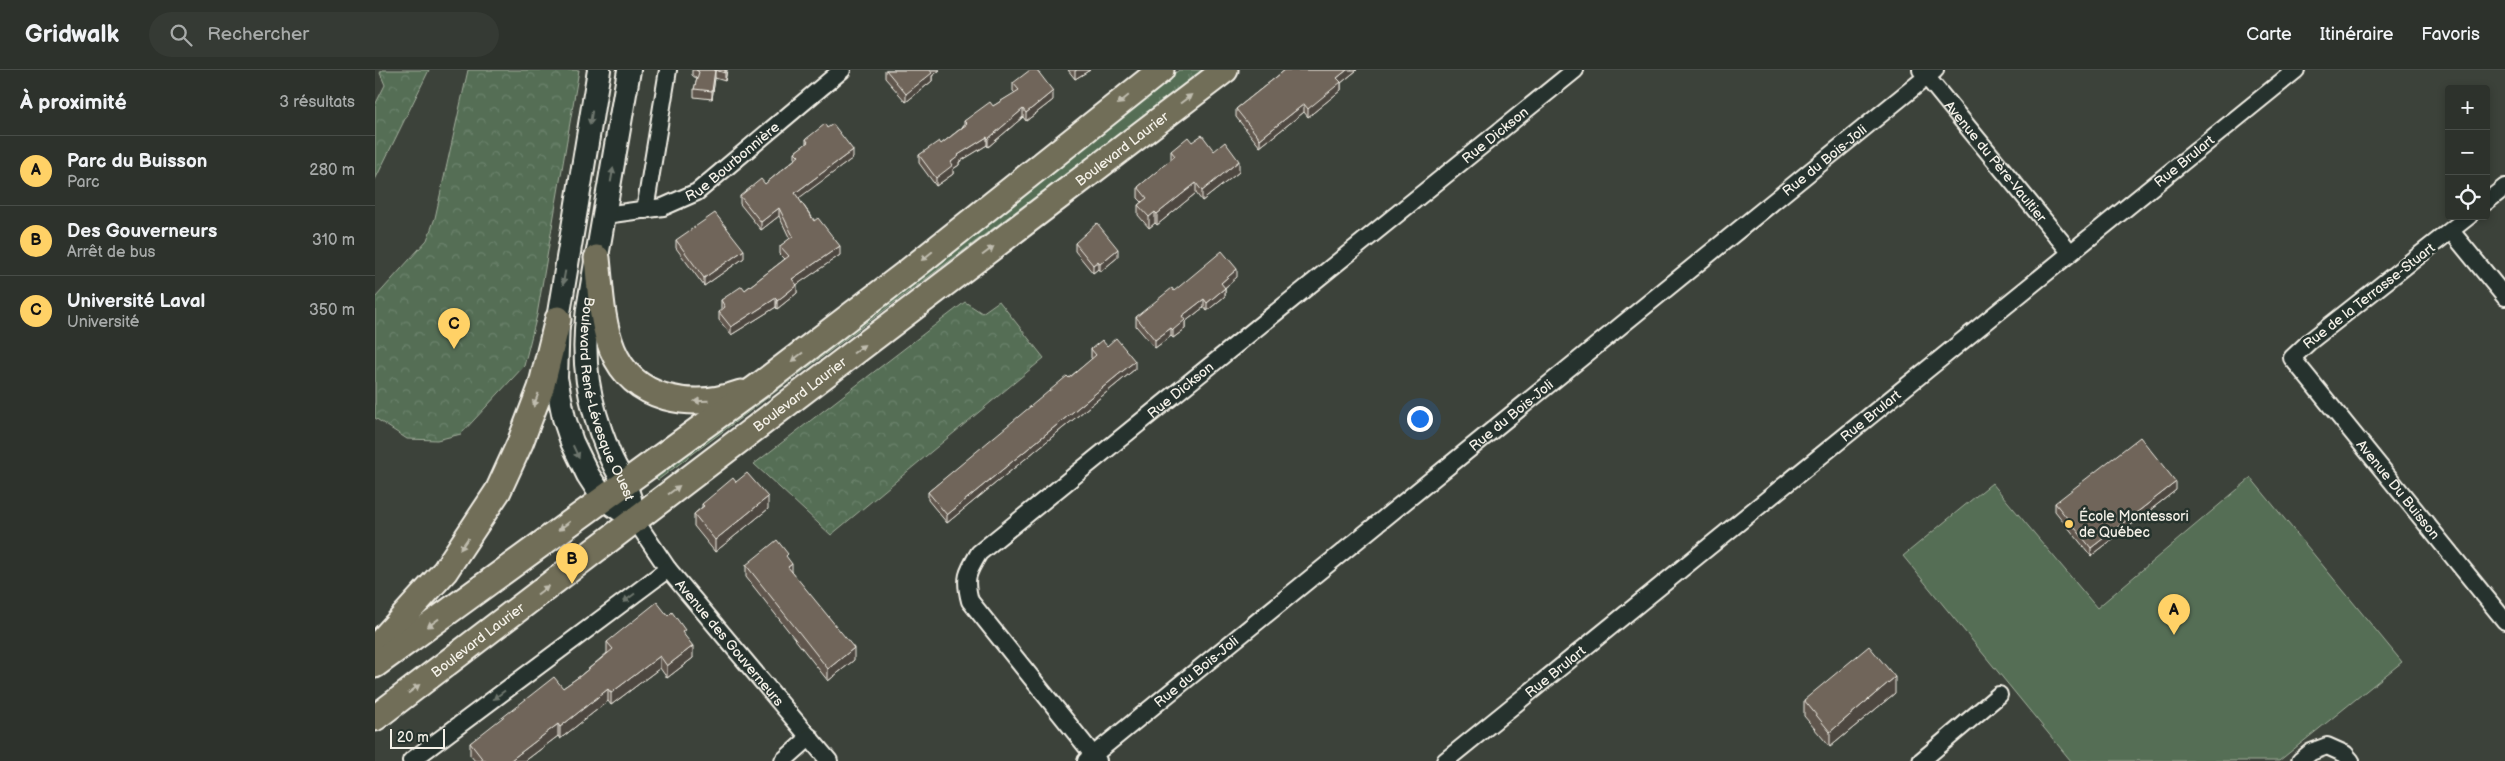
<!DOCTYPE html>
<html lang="fr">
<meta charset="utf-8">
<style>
:root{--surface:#2d322c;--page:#353a34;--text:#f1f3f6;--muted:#a7aaa9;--line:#484d48;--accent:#ffd166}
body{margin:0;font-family:"Balsamiq Sans",sans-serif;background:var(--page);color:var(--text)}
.controls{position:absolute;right:15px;top:15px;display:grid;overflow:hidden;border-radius:5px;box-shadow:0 2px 8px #0003}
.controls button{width:45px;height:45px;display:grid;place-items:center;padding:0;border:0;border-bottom:1px solid var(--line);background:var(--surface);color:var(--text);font:25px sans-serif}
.scale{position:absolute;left:15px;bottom:12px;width:55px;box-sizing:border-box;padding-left:5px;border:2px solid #f4f1e8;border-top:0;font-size:14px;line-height:18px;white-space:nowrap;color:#f4f1e8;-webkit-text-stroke:4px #26332d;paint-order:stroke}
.you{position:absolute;left:1044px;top:348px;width:18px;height:18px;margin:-12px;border:4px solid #fff;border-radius:50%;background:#1a73e8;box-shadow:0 0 0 8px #1a73e833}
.badge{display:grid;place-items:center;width:32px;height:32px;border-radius:50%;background:var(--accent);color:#111;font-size:16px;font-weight:700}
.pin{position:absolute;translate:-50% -41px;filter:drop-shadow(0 1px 2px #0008)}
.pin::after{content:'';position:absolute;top:26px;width:18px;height:15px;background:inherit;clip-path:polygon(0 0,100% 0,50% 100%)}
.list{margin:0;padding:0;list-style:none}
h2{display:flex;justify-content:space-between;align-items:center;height:65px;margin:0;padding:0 20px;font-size:21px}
h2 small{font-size:16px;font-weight:400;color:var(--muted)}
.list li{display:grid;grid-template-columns:32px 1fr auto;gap:15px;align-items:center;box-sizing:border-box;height:70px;padding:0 20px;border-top:1px solid var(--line)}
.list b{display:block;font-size:19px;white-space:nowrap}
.list p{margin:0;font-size:16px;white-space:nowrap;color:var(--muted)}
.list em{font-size:16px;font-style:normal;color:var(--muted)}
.icon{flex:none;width:28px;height:28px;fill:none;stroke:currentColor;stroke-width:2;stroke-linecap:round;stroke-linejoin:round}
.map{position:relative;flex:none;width:2130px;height:691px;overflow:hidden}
header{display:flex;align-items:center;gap:30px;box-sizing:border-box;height:70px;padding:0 25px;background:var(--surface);border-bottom:1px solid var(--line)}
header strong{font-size:24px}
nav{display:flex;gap:28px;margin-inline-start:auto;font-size:18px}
.search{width:350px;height:45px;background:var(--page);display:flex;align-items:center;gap:12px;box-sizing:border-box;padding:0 18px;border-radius:28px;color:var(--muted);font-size:19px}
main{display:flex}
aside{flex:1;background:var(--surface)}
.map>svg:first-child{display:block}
</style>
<header>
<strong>Gridwalk</strong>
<div class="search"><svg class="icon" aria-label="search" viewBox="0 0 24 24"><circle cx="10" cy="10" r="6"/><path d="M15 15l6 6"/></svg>Rechercher</div>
<nav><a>Carte</a><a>Itinéraire</a><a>Favoris</a></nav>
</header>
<main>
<aside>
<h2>À proximité<small>3 résultats</small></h2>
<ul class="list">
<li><span class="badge">A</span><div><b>Parc du Buisson</b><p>Parc</p></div><em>280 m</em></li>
<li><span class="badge">B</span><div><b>Des Gouverneurs</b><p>Arrêt de bus</p></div><em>310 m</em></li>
<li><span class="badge">C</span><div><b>Université Laval</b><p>Université</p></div><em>350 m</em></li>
</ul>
</aside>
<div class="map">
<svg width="2130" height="691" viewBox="0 0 2130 691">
<defs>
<pattern id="grass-tufts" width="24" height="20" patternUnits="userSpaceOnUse" patternTransform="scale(1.25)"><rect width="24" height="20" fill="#546e55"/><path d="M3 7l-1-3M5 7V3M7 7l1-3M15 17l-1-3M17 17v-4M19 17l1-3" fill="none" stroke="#6d836d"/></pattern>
<pattern id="forest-crowns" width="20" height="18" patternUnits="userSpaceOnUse" patternTransform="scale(1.25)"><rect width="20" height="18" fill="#546e55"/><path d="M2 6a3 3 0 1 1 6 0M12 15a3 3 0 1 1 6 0" fill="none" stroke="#6d836d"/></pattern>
</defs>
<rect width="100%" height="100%" fill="#3c423a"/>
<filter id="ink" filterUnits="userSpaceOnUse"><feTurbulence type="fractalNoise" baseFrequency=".02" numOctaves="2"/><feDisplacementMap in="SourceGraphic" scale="10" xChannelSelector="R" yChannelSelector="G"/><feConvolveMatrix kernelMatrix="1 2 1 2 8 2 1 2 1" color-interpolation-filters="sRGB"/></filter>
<g filter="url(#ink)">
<!-- grass -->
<path fill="url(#grass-tufts)" stroke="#a4b09e" d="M804,0H829L283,410L281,408L449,281L561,188Z"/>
<!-- forest -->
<path fill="url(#forest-crowns)" stroke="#a4b09e" d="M7,0H54L0,110V35L10,15L5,3Z
M93,0H204L162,245L149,296L86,364L62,370L32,369L0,348V228L52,170L60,148Z
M624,231L669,288L456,465L379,394L590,232L607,243Z"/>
<!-- park -->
<path fill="#546e55" stroke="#a4b09e" d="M1876,408L2027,592L1904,691H1696L1528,486L1617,413L1722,538Z"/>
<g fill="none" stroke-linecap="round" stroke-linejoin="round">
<!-- street casing -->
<g stroke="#f4f1e8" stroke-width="20">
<g id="street">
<path id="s1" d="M1546,0L1695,182"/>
<path d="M2111,132L2130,117"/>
<path d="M270,140L293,0"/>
<path id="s2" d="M230,145L288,137L322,122L467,0"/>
<path id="s3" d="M2094,146L1934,272L1917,288L2130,551"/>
<path d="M2076,161L2130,227"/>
<path id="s4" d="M260,450L293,499L454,691"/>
<path d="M36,691L293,499"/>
<path d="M408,691L435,667"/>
<path id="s5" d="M711,691L1560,0"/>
<path id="s6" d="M723,691L595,531C589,508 592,503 604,483L1200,0"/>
<path id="s7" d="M1070,691L1921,0"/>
<path d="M1546,691L1624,625"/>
<path d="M1925,691L1936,682L1952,676L1970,684L1976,691"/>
</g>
</g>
<!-- secondary casing -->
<g stroke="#f4f1e8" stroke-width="26">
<g id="secondary">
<path d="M224,0L183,249L181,308L189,348L197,372L213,405L228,428L260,450"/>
<path id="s8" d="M254,0L213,239C206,292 213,331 233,381C240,400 249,408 255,429"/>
</g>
</g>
<!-- primary casing -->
<g stroke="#f4f1e8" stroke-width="29">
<g id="primary">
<path d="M222,188C228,243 226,309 291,327C317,334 341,332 366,323"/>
<path d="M0,578L70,501L123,421L145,373L166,318L183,249"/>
<path d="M0,595L389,312L530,204L786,0"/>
<path id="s9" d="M0,648L850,0"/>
</g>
</g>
<!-- street -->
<use href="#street" stroke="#26332d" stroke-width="16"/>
<!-- secondary -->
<use href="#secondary" stroke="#26332d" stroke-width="22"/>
<!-- primary -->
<use href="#primary" stroke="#716e59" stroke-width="25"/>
</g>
<!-- wall -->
<path fill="#60574d" stroke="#f4f1e8" d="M317,0H352L350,11L340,8L337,29L319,27V19L322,9L317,5Z
M510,0H565L557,6V11L531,32L510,8Z
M693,0H715L700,9Z
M910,0H982L966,13V20L933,47L929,42L885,77L861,47V39Z
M638,13L678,30L651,51L648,47L613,77L612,75L584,92V95L578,99V104L561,116L544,93V85L566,74L589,56V51L618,36L640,23L638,21Z
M452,58L478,88L423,128L465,185L421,215L422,223L402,239L401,237L356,265L344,250V242L346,239V230L370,220L410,189L405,184V176L415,169L404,146L386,160L365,134V126L390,114L420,89V82L431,74V69Z
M817,72L839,81L864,102L827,131L821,123L782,155L780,153L774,158L763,145V135L767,132L763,128V117L796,90V81Z
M301,170L369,188L329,216L301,178Z
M700,173L743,187L725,202L723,199L718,203L700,181Z
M862,207L850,218V226L832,241L829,237L810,252V259L798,268L796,266L780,278L761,256V247L799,221Z
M732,276L760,299L572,453L553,430V422L717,289L716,288V279Z
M361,412L393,439L340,482L319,456V444L327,437V434Z
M1801,420L1716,486L1680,441V433Z
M413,489L417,502L479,590L453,611L371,507V495Z
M310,566L318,588L292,608L285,598L236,635L233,631L185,669L183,666L150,691H100L95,685V673L188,618L205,606L232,583V572Z
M1520,623L1455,677L1429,646V630Z"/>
<!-- shaded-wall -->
<path fill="#4e473f" stroke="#f4f1e8" d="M340,0V8L337,29V21Z
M350,0H352L350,11Z
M555,0H565L557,6V11L531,32V24Z
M702,0H715L700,9V1Z
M972,0H982L966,13V20L933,47V39L962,8Z
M678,21V30L651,51V43Z
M929,34V42L885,77V69Z
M648,39V47L613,77V69Z
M612,67V75L584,92V95L578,99V104L561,116V108L583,85Z
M478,80V88L420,131V123Z
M864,91V102L827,131V121Z
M821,113V123L782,155V144Z
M404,138V146L386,160V152Z
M780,142V153L774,158V147Z
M465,176V185L417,218V209Z
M743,179V187L725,202V194Z
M369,180V188L329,216V208Z
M723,191V199L718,203V195Z
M862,199V207L846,221V213Z
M422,215V223L402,239V231Z
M850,218V226L832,241V233Z
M401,228V237L356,265V257Z
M829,229V237L810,252V259L798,268V260L807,246Z
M796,258V266L780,278V270Z
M760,291V299L572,453V445Z
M1801,412V420L1716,486V478Z
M393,427V439L340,482V470Z
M417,494V506L413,497Z
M318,576V588L292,608V596Z
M479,578V590L453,611V599Z
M285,586V598L236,635V623Z
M1520,607V623L1455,677V662Z
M233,619V631L185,669V657Z
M183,654V666L150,691H136V690Z"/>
<!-- building -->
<path fill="#70655a" stroke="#f4f1e8" d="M321,0H350V3L340,0L337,21L319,19L324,2Z
M511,0H555L557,3L531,24Z
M655,0H662L678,21L651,43L648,39L613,69L612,67L583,85L584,86L576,92L578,95L561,108L544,85L564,71L566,74L592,54L589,51L615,32L618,36L644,20L638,13Z
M910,0H972L962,8L966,12L933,39L929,34L885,69L861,39Z
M450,54L452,58L458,54L478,80L420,123L439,151L443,148L465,176L417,209L422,215L402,231L401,228L356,257L344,242L350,237L346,230L367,216L370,220L414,186L405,176L418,166L404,138L386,152L365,126L386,109L390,114L424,86L420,82L433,72L431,69Z
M827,65L839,81L850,72L864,91L827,121L821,113L782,144L780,142L774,147L763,135L772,128L763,117L800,86L796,81L813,67L817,72Z
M340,143L369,180L329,208L301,170Z
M722,153L743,179L725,194L723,191L718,195L700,173Z
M847,181L862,199L846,213L850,218L832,233L829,229L807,246L810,250L798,260L796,258L780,270L761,247L797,218L799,221Z
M741,268L760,291L572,445L553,422L692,306L694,308L721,285L716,279L727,270L732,276Z
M1765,367L1801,412L1716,478L1680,433Z
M372,403L393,427L340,470L319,444L329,436L327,434L358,408L361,412Z
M402,470L413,484L411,486L417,494L413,497L479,578L453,599L371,495Z
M282,532L293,546L297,542L310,560L307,562L318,576L292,596L285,586L236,623L233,619L185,657L183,654L136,690L138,691H109L95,673L179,607L188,618L205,606L238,579L232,572Z
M1494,576L1520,607L1455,662L1429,630Z"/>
<!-- one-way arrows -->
<defs><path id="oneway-solid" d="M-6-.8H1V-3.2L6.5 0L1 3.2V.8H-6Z" transform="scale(1.25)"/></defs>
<g fill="#c0bdaf">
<use href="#oneway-solid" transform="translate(811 29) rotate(-37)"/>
<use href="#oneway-solid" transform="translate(748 30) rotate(141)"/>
<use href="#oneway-solid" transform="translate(613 181) rotate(-37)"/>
<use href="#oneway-solid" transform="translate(552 186) rotate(141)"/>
<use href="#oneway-solid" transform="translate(484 279) rotate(-37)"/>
<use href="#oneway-solid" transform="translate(422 287) rotate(143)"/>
<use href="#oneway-solid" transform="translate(161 330) rotate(110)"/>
<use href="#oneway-solid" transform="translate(326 331) rotate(179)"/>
<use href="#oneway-solid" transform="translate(299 420) rotate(-37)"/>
<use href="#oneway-solid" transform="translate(189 456) rotate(144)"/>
<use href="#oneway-solid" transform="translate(89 474) rotate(125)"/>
<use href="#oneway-solid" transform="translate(168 520) rotate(-37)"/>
<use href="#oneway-solid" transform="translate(58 553) rotate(144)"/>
<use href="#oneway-solid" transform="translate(39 619) rotate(-37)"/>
</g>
<g fill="#6e766e">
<use href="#oneway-solid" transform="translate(216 48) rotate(99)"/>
<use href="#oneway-solid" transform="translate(237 105) rotate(-80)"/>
<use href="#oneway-solid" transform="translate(189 208) rotate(100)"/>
<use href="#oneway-solid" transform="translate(201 382) rotate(65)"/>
<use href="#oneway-solid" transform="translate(254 528) rotate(143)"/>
<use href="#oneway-solid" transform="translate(124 625) rotate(143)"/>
</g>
</g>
<!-- markers -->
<circle fill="#ffd166" stroke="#26332d" stroke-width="2" cx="1694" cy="454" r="5"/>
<g text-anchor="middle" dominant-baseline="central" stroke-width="5" stroke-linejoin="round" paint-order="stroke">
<!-- street labels -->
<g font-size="14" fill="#f4f1e8" stroke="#26332d">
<text stroke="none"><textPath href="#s6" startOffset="920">Rue Dickson</textPath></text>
<text stroke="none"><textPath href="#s9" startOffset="939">Boulevard Laurier</textPath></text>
<text stroke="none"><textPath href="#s2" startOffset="142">Rue Bourbonnière</textPath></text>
<text stroke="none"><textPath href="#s5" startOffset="952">Rue du Bois-Joli</textPath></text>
<text stroke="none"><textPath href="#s7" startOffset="952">Rue Brulart</textPath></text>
<text stroke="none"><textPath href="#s1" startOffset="118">Avenue du Père-Vaultier</textPath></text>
<text transform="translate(1994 226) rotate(-38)">Rue de la Terrasse-Stuart</text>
<text stroke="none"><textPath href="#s6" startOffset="515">Rue Dickson</textPath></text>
<text stroke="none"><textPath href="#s9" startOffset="534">Boulevard Laurier</textPath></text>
<text stroke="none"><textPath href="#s8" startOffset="336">Boulevard René-Lévesque Ouest</textPath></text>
<text stroke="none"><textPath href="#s7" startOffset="548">Rue Brulart</textPath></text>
<text stroke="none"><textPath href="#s5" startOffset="548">Rue du Bois-Joli</textPath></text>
<text stroke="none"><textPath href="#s3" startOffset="396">Avenue Du Buisson</textPath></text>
<text stroke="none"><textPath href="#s9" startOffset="129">Boulevard Laurier</textPath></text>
<text stroke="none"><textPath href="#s4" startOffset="155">Avenue des Gouverneurs</textPath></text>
<text stroke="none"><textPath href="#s5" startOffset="142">Rue du Bois-Joli</textPath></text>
<text stroke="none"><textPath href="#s7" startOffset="142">Rue Brulart</textPath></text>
</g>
<!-- poi labels -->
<g font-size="14" fill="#f4f1e8" stroke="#26332d" text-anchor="start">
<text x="1704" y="446">École Montessori<tspan x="1704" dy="16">de Québec</tspan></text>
</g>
</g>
</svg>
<div class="controls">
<button>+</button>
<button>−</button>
<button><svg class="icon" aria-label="locate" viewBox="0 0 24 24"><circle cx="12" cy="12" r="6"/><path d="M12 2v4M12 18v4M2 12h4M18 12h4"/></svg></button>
</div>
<div class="scale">20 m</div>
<div class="you"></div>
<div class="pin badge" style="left:1799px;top:565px">A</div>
<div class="pin badge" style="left:197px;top:514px">B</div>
<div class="pin badge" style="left:79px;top:279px">C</div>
</div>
</main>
